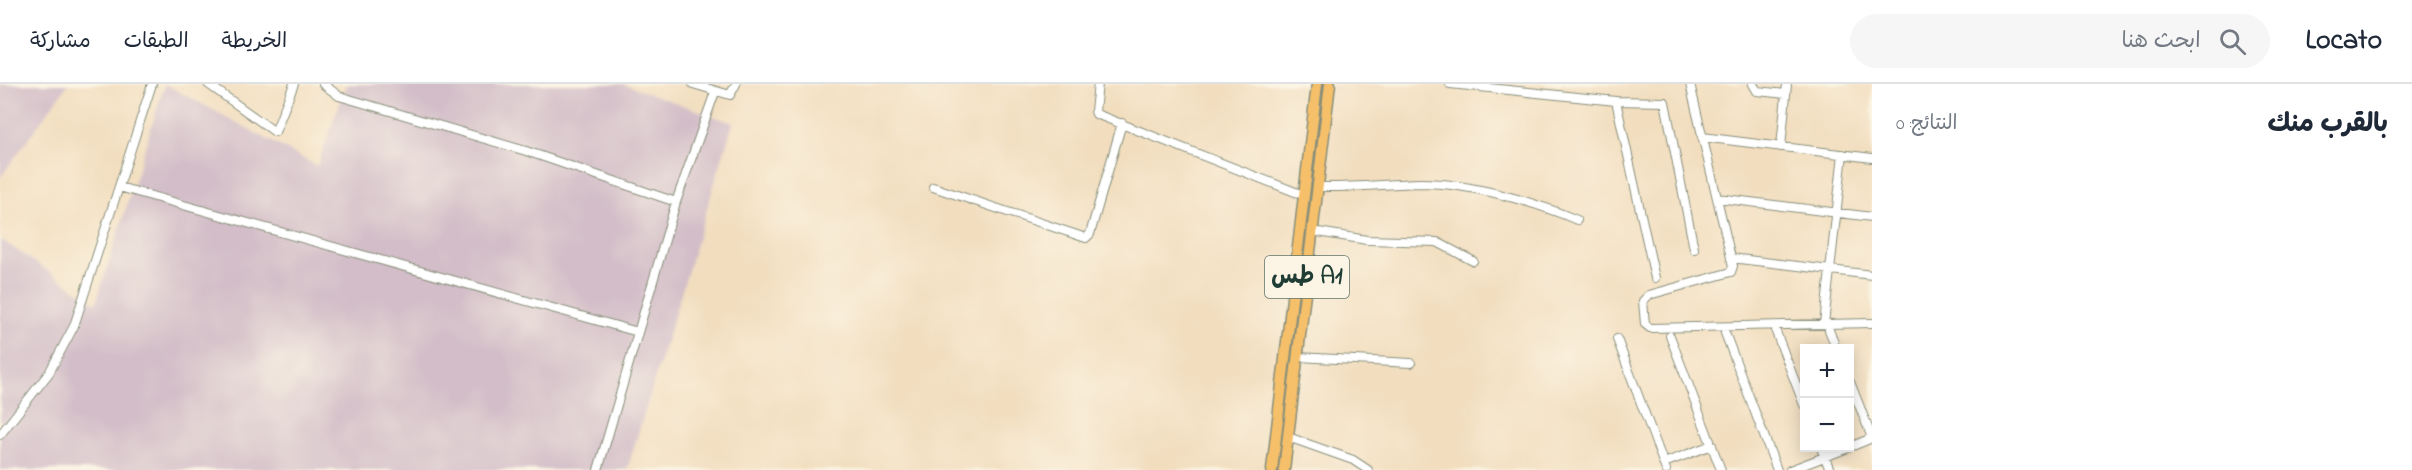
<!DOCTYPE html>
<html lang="ar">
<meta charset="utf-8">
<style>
:root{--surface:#fff;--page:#f6f6f7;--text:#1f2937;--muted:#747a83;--line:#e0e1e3}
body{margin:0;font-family:"Indie Flower","Playpen Sans Arabic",sans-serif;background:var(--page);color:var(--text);direction:rtl}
.controls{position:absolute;right:18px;bottom:18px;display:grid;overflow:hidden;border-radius:0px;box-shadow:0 3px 15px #0003}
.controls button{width:54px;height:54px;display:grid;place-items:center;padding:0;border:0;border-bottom:2px solid var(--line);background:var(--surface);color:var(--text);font:30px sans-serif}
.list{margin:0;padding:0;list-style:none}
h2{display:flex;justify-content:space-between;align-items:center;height:78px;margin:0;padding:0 24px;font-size:26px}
h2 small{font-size:20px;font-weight:400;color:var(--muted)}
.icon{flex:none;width:33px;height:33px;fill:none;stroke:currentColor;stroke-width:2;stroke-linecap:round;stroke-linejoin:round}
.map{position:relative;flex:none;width:1872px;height:386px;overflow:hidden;direction:ltr}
header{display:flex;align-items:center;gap:36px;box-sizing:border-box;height:84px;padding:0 30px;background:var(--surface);border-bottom:2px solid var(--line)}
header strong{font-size:28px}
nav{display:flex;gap:33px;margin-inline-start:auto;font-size:21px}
.search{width:420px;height:54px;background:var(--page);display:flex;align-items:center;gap:15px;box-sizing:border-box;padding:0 21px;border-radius:33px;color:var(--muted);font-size:22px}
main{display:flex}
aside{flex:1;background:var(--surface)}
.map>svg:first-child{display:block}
</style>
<header>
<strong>Locato</strong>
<div class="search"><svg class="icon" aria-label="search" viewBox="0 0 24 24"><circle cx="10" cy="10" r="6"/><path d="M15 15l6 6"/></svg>ابحث هنا</div>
<nav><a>الخريطة</a><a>الطبقات</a><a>مشاركة</a></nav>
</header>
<main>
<aside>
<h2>بالقرب منك<small>النتائج: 0</small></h2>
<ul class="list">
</ul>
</aside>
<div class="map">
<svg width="1872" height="386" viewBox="0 0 1872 386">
<rect width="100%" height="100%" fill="#fcf5e5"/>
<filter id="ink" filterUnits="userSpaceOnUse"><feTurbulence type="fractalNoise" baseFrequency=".0167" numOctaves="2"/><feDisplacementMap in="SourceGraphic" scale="12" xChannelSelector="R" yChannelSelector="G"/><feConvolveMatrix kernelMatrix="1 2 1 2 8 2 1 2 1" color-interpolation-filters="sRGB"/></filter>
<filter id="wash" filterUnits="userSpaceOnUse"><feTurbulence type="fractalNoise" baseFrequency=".008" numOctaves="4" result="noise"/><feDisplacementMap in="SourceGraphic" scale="24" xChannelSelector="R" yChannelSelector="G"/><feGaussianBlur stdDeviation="1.35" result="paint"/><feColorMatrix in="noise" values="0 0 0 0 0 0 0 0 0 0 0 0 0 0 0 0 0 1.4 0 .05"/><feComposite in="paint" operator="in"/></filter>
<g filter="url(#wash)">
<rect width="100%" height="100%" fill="#f2debf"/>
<!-- industrial -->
<path fill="#d2bdc8" d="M0,0H68L0,94Z
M165,0L317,82L347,0H623L733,39L627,386H0V155L96,219Z"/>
</g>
<g filter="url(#ink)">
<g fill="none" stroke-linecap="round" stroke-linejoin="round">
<!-- minor casing -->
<g stroke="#888e7a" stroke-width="10">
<path id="minor" d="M208,0L275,48L294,0
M323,0L339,12L526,67L676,118
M693,0L730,11L736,0
M1098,0L1095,27L1096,30L1303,111
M1450,0L1616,17L1655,194
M1690,0L1733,182L1731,188L1649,211L1643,217L1645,240L1650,244L1872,239
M1753,0L1757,7L1786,10
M1616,17L1665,18L1694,165
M1702,53L1872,74
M1781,63L1787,0
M119,103L638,248
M933,103L1086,154L1090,150L1122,39
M1318,103C1352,104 1386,100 1420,99C1469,99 1532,117 1577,136
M1717,114L1872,133
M1312,147L1367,156L1437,158L1473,177
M1731,174L1872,191
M1824,240L1843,70
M1829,246L1836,264
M1776,248L1804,321
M1725,249L1777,386
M1670,252L1721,386
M1617,255L1666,386
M1298,273L1411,279
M1850,298L1872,354
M0,351L49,289L74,242L152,0
M1288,353L1353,376L1368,386
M1850,363L1872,354
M1821,364L1830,386
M1664,379L1712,361
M598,386L676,118L715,8
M1790,386L1848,364"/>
</g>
<!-- highway casing -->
<g stroke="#888e7a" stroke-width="13">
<path id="highway" d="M1272,386L1317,0
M1284,386L1330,0"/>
</g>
<!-- minor -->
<use href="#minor" stroke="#fff" stroke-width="8"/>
<!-- highway -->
<use href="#highway" stroke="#f6c06b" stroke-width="10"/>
</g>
</g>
<g text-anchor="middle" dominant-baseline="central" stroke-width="4.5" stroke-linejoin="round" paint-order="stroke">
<!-- shield labels -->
<rect fill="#fcf5e5" stroke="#617469" stroke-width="1.5" x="1265" y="172" width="84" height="42" rx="4.5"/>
<g font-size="24" font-weight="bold" fill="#1f3d34">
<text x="1307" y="193">طس A1</text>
</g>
</g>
</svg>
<div class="controls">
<button>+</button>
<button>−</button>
</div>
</div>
</main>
